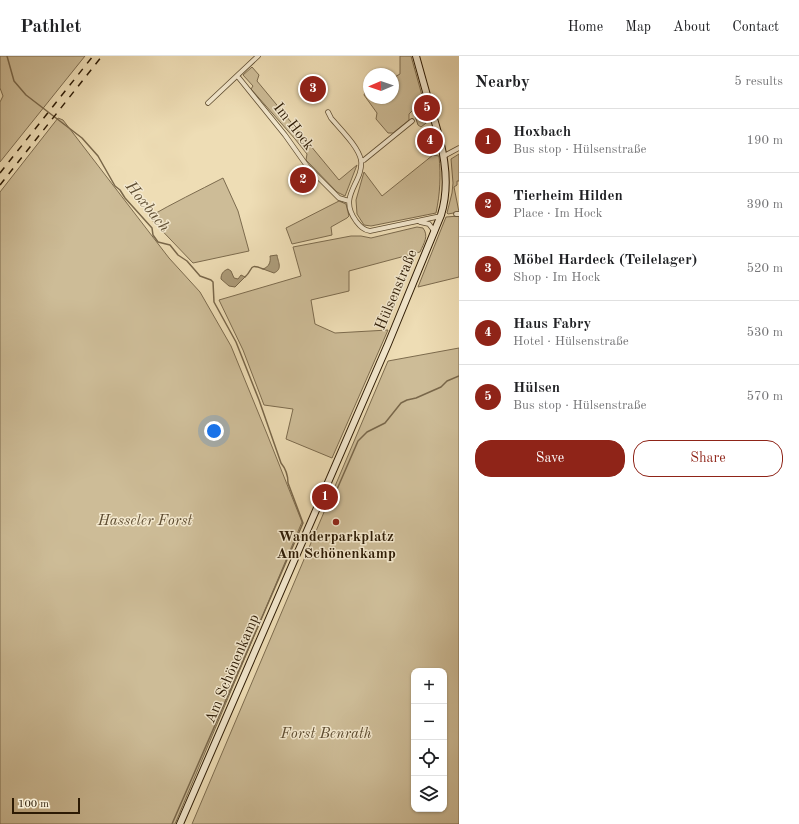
<!DOCTYPE html>
<meta charset="utf-8">
<style>
:root{--surface:#fff;--page:#f6f6f6;--text:#202124;--muted:#757577;--line:#e0e0e0;--accent:#8f2418}
body{margin:0;font-family:"Old Standard TT",serif;background:var(--page);color:var(--text)}
.controls{position:absolute;right:12px;bottom:12px;display:grid;overflow:hidden;border-radius:8px;box-shadow:0 1px 3px #0004}
.controls button{width:36px;height:36px;display:grid;place-items:center;padding:0;border:0;border-bottom:1px solid var(--line);background:var(--surface);color:var(--text);font:20px sans-serif}
.compass{position:absolute;left:363px;top:12px;width:36px;height:36px;border-radius:50%;background:var(--surface);box-shadow:0 1px 3px #0004;rotate:268deg}
.scale{position:absolute;left:12px;bottom:10px;width:68px;box-sizing:border-box;padding-left:4px;border:2px solid #2c1a04;border-top:0;font-size:11px;line-height:14px;white-space:nowrap;color:#2c1a04;-webkit-text-stroke:3px #f4e9cf;paint-order:stroke}
.you{position:absolute;left:214px;top:375px;width:14px;height:14px;margin:-10px;border:3px solid #fff;border-radius:50%;background:#1a73e8;box-shadow:0 0 0 6px #1a73e833}
.badge{display:grid;place-items:center;width:26px;height:26px;border-radius:50%;background:var(--accent);color:#fff;font-size:13px;font-weight:700}
.pin{position:absolute;translate:-50% -50%;border:2px solid #fff;box-shadow:0 1px 4px #0006}
.list{margin:0;padding:0;list-style:none}
h2{display:flex;justify-content:space-between;align-items:center;height:52px;margin:0;padding:0 16px;font-size:17px}
h2 small{font-size:13px;font-weight:400;color:var(--muted)}
.list li{display:grid;grid-template-columns:26px 1fr auto;gap:12px;align-items:center;box-sizing:border-box;height:64px;padding:0 16px;border-top:1px solid var(--line)}
.list b{display:block;font-size:15px;white-space:nowrap}
.list p{margin:0;font-size:13px;white-space:nowrap;color:var(--muted)}
.list em{font-size:13px;font-style:normal;color:var(--muted)}
.actions{display:flex;gap:8px;padding:12px 16px}
.actions a{flex:1;padding:9px 0;border:1px solid var(--accent);border-radius:16px;text-align:center;font-size:14px;color:var(--accent)}
.actions .main{background:var(--accent);color:#fff}
.icon{flex:none;width:22px;height:22px;fill:none;stroke:currentColor;stroke-width:2;stroke-linecap:round;stroke-linejoin:round}
.map{position:relative;flex:none;width:459px;height:768px;overflow:hidden}
header{display:flex;align-items:center;gap:24px;box-sizing:border-box;height:56px;padding:0 20px;background:var(--surface);border-bottom:1px solid var(--line)}
header strong{font-size:19px}
nav{display:flex;gap:22px;margin-inline-start:auto;font-size:14px}
main{display:flex}
aside{flex:1;background:var(--surface)}
.map>svg:first-child{display:block}
</style>
<header>
<strong>Pathlet</strong>
<nav><a>Home</a><a>Map</a><a>About</a><a>Contact</a></nav>
</header>
<main>
<div class="map">
<svg width="459" height="768" viewBox="0 0 459 768">
<rect width="100%" height="100%" fill="#eeddb5"/>
<filter id="stains"><feTurbulence type="fractalNoise" baseFrequency=".005" numOctaves="4"/><feColorMatrix values="0 0 0 0 .2 0 0 0 0 .09 0 0 0 0 .02 0 0 0 .5 -.17"/></filter>
<radialGradient id="worn" r=".72"><stop offset=".6" stop-color="#630" stop-opacity="0"/><stop offset="1" stop-color="#630" stop-opacity=".3"/></radialGradient>
<!-- green -->
<path fill="#cdbc97" stroke="#7c6b4e" fill-rule="evenodd" d="M0,0H85L0,106V46L3,40L0,32Z
M400,0H411L425,50L423,51L424,54H426L430,64L421,71L418,69L413,54L409,58V64L393,77H388L376,63L377,57L364,39L365,36L369,34V42H393V22L400,18Z
M252,11L259,19L257,25L339,124L357,109L345,140L337,136L306,104L307,98L295,83L251,33L253,30L243,19Z
M58,62L63,64L169,202L200,236L231,290L267,378L302,466L175,768H0V136Z
M459,98V125H457V129L454,131L459,156L448,158L447,157L452,137L453,127L451,103Z
M433,99L439,100C441,120 440,138 436,157L371,170L364,169L357,158L356,144L364,116L382,140Z
M223,122L238,155L249,195L193,207L149,161C173,147 198,135 223,122Z
M339,145L346,148L349,160L347,162L331,171L332,179L292,188L286,172Z
M459,160V221L418,231L446,161Z
M417,171L423,172C429,180 424,187 420,196L349,215V235L311,244L315,268L335,277L388,274L332,402L286,383L293,353L264,349L243,294L219,244L301,220L293,191L351,180H361L371,182Z
M459,292V768H192L388,305ZM414,615H444V753H414Z"/>
<!-- water -->
<path fill="#ac9b79" stroke="#79674a" d="M277,199C278,206 283,213 274,217L263,213C269,211 271,206 270,200Z
M228,213L231,215L234,222L238,223L241,219L245,221L235,231L229,230L221,223C221,218 223,215 228,213Z"/>
<g fill="none" stroke-linecap="round" stroke-linejoin="round">
<!-- stream -->
<path stroke="#79674a" stroke-width="1.5" d="M7,0L14,25L26,39L82,82L98,100L115,130L120,134L125,142L152,172L153,179L158,186L170,189L178,199L187,205L200,220L211,224L213,226L214,246L236,286L259,344L281,407C286,413 288,419 288,427L303,467L172,768
M245,221C254,213 248,207 263,213
M331,447L358,385L367,376L385,367L401,347L407,344L416,342L441,331L447,325L459,320"/>
<!-- minor casing -->
<g stroke="#5c4b30" stroke-width="5.5">
<path id="minor" d="M239,22L285,79L307,110L339,142L349,145
M208,47L258,0
M328,56L331,62C340,73 358,90 361,104C364,127 337,139 356,165C360,170 363,174 370,175L441,160
M444,100L459,92
M361,105L364,104L412,65
M456,158H459
M420,166L429,168L435,176"/>
</g>
<!-- secondary casing -->
<g stroke="#2c1a04" stroke-width="8">
<path id="secondary" d="M180,768L388,288L441,159C452,123 442,88 431,53C426,36 421,18 416,0"/>
</g>
<!-- minor -->
<use href="#minor" stroke="#f4e9cf" stroke-width="4"/>
<!-- secondary -->
<use href="#secondary" stroke="#f4e9cf" stroke-width="6"/>
<!-- rail -->
<path stroke="#2c1a04" stroke-width="1.5" stroke-dasharray="7 7" stroke-linecap="butt" d="M0,117L93,0
M0,129L102,0"/>
</g>
<!-- markers -->
<circle fill="#8f2418" stroke="#f4e9cf" stroke-width="1.5" cx="336" cy="466" r="4"/>
<g text-anchor="middle" dominant-baseline="central" stroke-width="3" stroke-linejoin="round" paint-order="stroke">
<!-- street labels -->
<g font-size="15" fill="#2c1a04" stroke="#f4e9cf">
<text transform="translate(293 71) rotate(52)">Im Hock</text>
<text transform="translate(397 234) rotate(-67)">Hülsenstraße</text>
<text transform="translate(233 613) rotate(-67)">Am Schönenkamp</text>
</g>
<!-- park labels -->
<g font-size="15" font-style="italic" fill="#5c4b30" stroke="#f4e9cf">
<text x="145" y="465">Hasseler Forst</text>
<text x="326" y="678">Forst Benrath</text>
</g>
<!-- poi labels -->
<g font-size="15" font-weight="bold" fill="#2c1a04" stroke="#f4e9cf">
<text x="336" y="481">Wanderparkplatz<tspan x="336" dy="17">Am Schönenkamp</tspan></text>
</g>
<!-- water labels -->
<g font-size="16" font-style="italic" fill="#5f4e33" stroke="#f4e9cf">
<text transform="translate(147 151) rotate(51)">Hoxbach</text>
</g>
</g>
<rect width="100%" height="100%" filter="url(#stains)"/>
<rect width="100%" height="100%" fill="url(#worn)"/>
</svg>
<div class="controls">
<button>+</button>
<button>−</button>
<button><svg class="icon" aria-label="locate" viewBox="0 0 24 24"><circle cx="12" cy="12" r="6"/><path d="M12 2v4M12 18v4M2 12h4M18 12h4"/></svg></button>
<button><svg class="icon" aria-label="layers" viewBox="0 0 24 24"><path d="M12 4l9 5-9 5-9-5zM3 14l9 5 9-5"/></svg></button>
</div>
<svg class="compass" viewBox="-18 -18 36 36"><path d="M0-13l5 13h-10z" fill="#e53935"/><path d="M0 13l5-13h-10z" fill="#757577"/></svg>
<div class="scale">100 m</div>
<div class="you"></div>
<div class="pin badge" style="left:325px;top:441px">1</div>
<div class="pin badge" style="left:303px;top:124px">2</div>
<div class="pin badge" style="left:313px;top:33px">3</div>
<div class="pin badge" style="left:430px;top:85px">4</div>
<div class="pin badge" style="left:427px;top:52px">5</div>
</div>
<aside>
<h2>Nearby<small>5 results</small></h2>
<ul class="list">
<li><span class="badge">1</span><div><b>Hoxbach</b><p>Bus stop · Hülsenstraße</p></div><em>190 m</em></li>
<li><span class="badge">2</span><div><b>Tierheim Hilden</b><p>Place · Im Hock</p></div><em>390 m</em></li>
<li><span class="badge">3</span><div><b>Möbel Hardeck (Teilelager)</b><p>Shop · Im Hock</p></div><em>520 m</em></li>
<li><span class="badge">4</span><div><b>Haus Fabry</b><p>Hotel · Hülsenstraße</p></div><em>530 m</em></li>
<li><span class="badge">5</span><div><b>Hülsen</b><p>Bus stop · Hülsenstraße</p></div><em>570 m</em></li>
</ul>
<div class="actions"><a class="main">Save</a><a>Share</a></div>
</aside>
</main>
